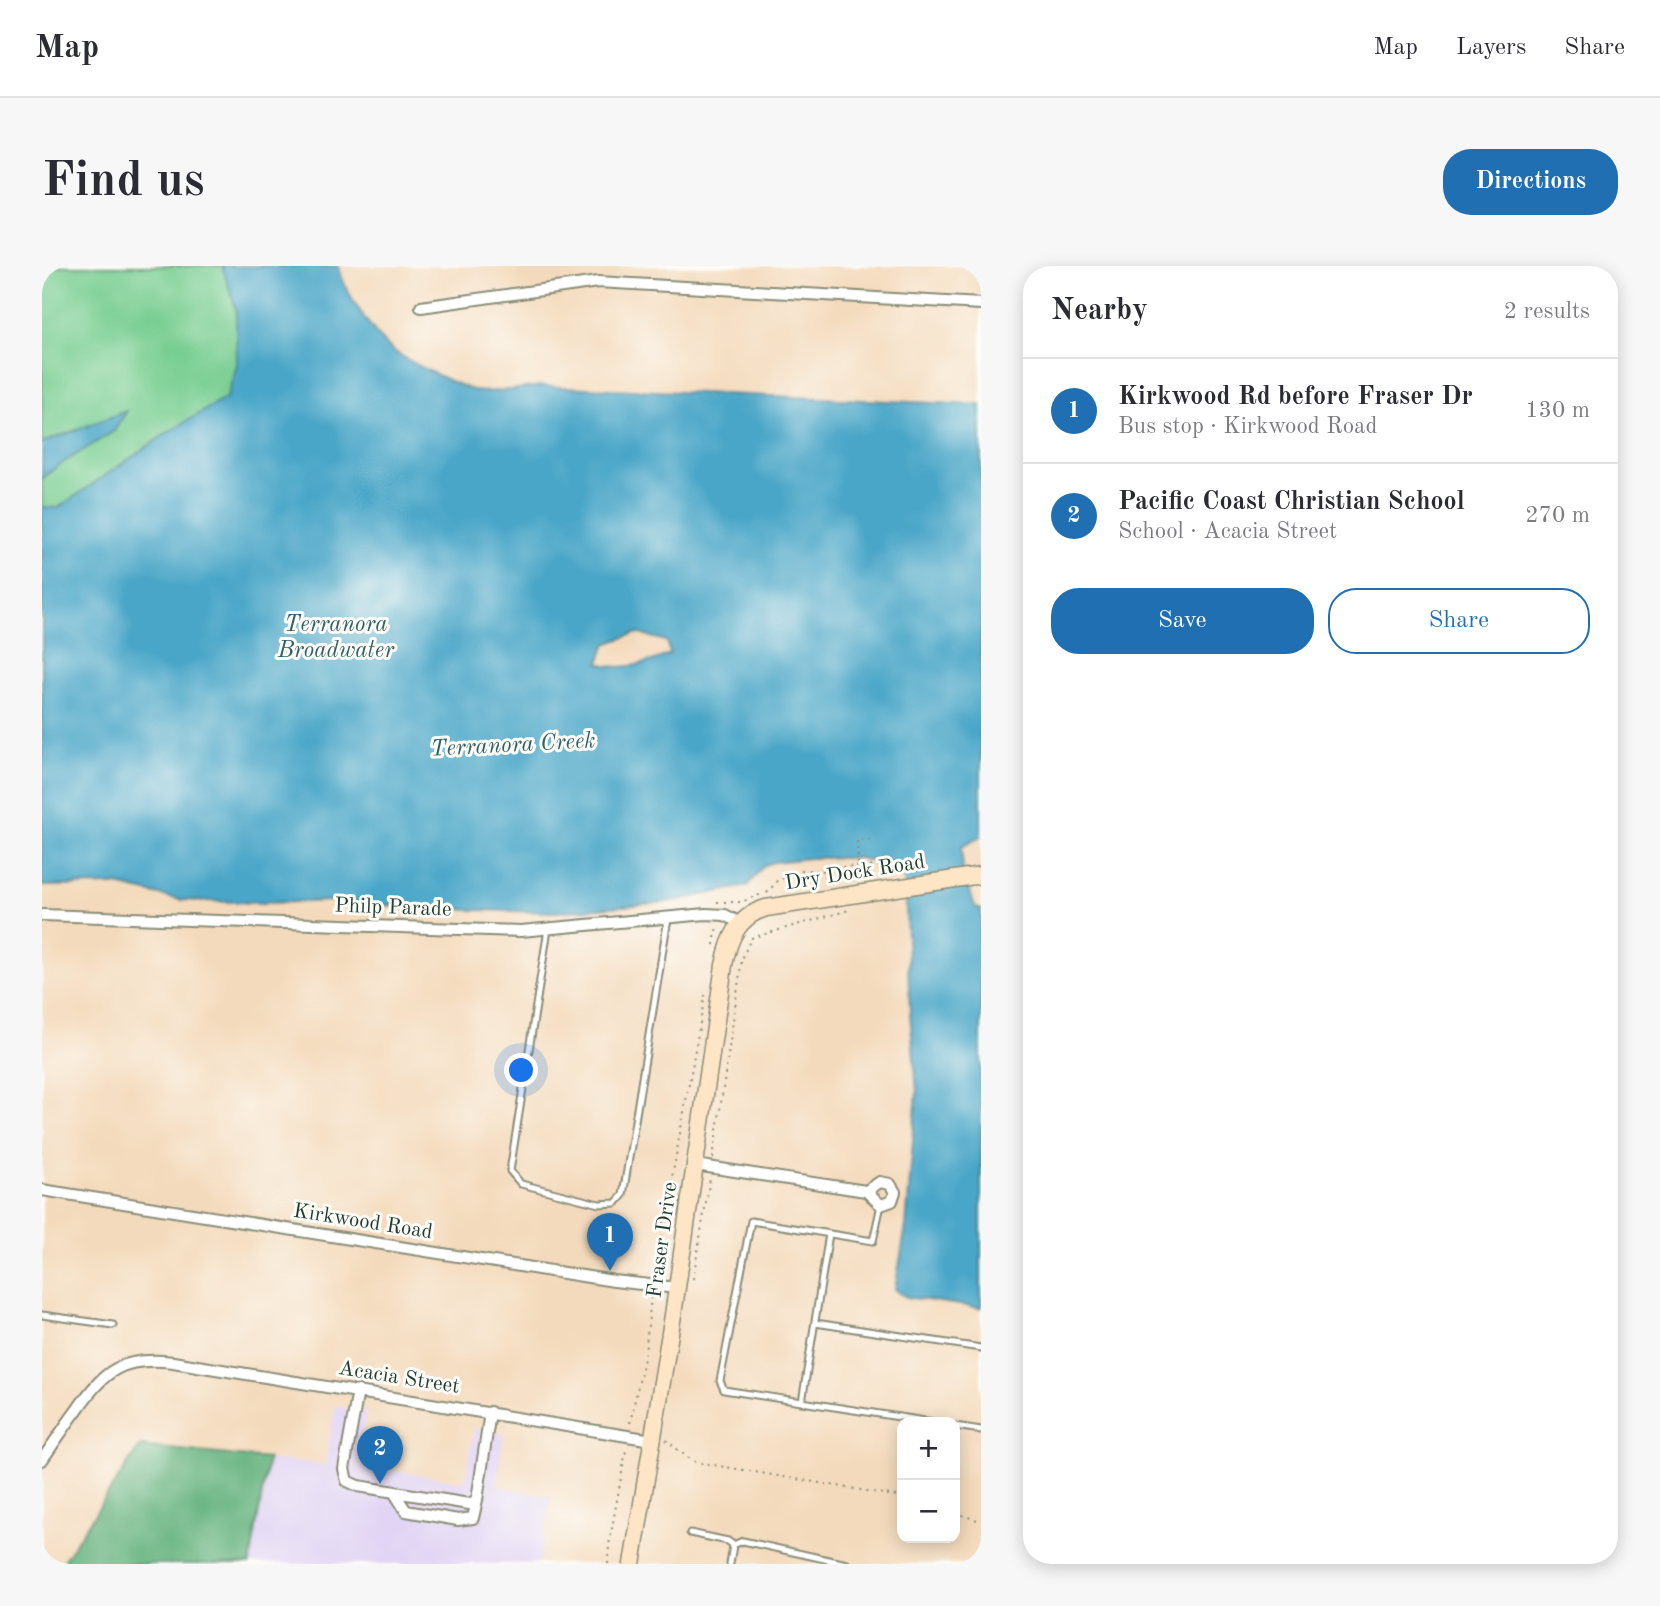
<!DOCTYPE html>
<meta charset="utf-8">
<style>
:root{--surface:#fff;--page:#f7f7f7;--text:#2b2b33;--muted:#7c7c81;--line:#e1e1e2;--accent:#1f6fb2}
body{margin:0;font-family:"Old Standard TT",serif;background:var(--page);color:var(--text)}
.controls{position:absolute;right:21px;bottom:21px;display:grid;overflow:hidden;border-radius:14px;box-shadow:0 4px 18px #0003}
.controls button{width:63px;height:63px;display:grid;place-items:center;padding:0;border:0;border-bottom:2px solid var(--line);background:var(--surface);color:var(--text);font:35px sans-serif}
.you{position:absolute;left:480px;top:805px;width:24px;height:24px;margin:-18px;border:5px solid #fff;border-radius:50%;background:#1a73e8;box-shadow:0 0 0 10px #1a73e833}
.badge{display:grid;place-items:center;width:46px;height:46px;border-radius:50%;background:var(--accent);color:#fff;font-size:23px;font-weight:700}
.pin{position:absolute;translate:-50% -58px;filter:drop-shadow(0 2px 4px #0008)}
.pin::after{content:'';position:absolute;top:37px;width:24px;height:21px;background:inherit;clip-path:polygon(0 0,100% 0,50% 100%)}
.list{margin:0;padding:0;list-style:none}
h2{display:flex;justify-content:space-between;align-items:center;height:91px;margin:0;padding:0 28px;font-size:30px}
h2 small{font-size:23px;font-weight:400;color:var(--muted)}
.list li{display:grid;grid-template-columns:46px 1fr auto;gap:21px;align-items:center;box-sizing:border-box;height:105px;padding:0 28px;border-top:2px solid var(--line)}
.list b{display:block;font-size:26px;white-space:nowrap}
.list p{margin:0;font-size:23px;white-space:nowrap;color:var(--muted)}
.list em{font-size:23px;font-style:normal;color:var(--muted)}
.actions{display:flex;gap:14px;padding:21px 28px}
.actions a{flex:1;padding:16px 0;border:2px solid var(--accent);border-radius:28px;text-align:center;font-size:24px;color:var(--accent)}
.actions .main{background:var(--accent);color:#fff}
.map{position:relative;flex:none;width:939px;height:1298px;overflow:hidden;border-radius:28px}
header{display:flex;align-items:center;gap:42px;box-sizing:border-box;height:98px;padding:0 35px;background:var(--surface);border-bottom:2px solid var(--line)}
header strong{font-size:33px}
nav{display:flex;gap:38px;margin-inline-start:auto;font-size:24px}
.intro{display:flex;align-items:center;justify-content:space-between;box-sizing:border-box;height:168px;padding:0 42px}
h1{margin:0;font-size:49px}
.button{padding:18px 32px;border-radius:28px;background:var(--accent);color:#fff;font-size:24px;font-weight:700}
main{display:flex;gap:42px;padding:0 42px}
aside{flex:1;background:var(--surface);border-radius:28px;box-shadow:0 4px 18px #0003}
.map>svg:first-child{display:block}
</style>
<header>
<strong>Map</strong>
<nav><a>Map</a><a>Layers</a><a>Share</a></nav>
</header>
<div class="intro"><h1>Find us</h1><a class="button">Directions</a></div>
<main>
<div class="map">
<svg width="939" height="1298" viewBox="0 0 939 1298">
<rect width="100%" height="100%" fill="#fdfcf7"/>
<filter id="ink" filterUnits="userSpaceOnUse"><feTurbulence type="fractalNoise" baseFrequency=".0143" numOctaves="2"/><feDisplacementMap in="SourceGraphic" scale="14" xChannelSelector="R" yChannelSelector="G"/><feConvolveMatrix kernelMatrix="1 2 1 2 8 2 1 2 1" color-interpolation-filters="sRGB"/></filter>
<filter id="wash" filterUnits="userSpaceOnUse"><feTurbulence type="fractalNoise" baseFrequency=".00686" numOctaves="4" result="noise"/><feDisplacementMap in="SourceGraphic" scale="28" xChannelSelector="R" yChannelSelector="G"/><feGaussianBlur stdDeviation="1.57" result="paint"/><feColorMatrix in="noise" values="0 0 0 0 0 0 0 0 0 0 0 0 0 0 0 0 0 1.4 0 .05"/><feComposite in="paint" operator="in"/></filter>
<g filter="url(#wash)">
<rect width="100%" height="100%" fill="#f4dabc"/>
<!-- built -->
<path fill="#e1d4f4" d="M293,1140L324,1145L316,1199L423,1216L432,1163L462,1168L455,1220L509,1231L497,1298H208L226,1193L283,1199Z"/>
<!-- green -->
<path fill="#78ce92" stroke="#4c8663" stroke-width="2" d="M0,0H180L194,43L195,99L185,131L125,167L16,242L0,241V213L84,145L0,177Z"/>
<!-- forest -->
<path fill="#62b17c" stroke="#407758" stroke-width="2" d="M98,1180L226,1193L208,1298H19Z"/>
<!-- water -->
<path fill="#49a6c8" stroke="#34727e" stroke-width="2" fill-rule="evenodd" d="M180,0H297C300,23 333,71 352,85C367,96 416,120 434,125C447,128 483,122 499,120L939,139V571L919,581L922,612L934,642L939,643V1042L864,1031L853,1023L864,960L875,826L868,749L863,618L856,599L815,592H768L732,596L722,599L705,620L626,636L513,646L389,643L295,635L219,637L139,634L75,619L0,620V241L16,242L125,167L185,131L195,99L194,43ZM594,367L624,375L628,388C607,397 580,406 557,397L564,378Z
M85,145L72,165L8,205L0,213V177Z"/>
</g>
<g filter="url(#ink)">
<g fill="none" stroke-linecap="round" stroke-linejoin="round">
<!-- lane casing -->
<g stroke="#8a8c78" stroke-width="9">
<path id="lane" d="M506,663L468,905L479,918L557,938L574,937L581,929L626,652
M839,939L831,975L709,955L678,1115L682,1124L890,1156
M0,1049L71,1059
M773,1057L939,1082
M760,1136L787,968
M913,1160L939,1164
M648,1267L686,1275L691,1279
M688,1298L691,1279L701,1275L805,1298"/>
</g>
<!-- street casing -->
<g stroke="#8a8c78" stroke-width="14">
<path id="street" d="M379,41L556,16L939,38
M0,649L479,665L664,648L683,649L698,657
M653,899L824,925L838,916L848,918L853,926L850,935L839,939L824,925
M0,924L572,1015L635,1022
M316,1125L302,1203L305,1215L316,1220L427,1238L435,1234L448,1146
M0,1194C12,1177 23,1160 35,1144C62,1104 81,1090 131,1096L610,1174
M352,1226L364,1245L416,1254L431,1252L435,1234"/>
</g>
<!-- secondary casing -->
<g stroke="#8a8c78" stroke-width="19">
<path id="secondary" d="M590,1298L631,1049L682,699C687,673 696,650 724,642L939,609"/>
</g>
<!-- path -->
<path stroke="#8a8c78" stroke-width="2" stroke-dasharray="2 5" stroke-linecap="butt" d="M816,598L815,574H831
M725,627L735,615L760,604L789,605L800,601L844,600L850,601L855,606
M675,636H699L720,628
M672,679L675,660
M671,892L700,693L709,672L807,644
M613,1006L663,729
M651,1013L668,912
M588,1157L603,1088L609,1031
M624,1174C633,1181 643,1191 654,1196L860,1231
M913,1247L939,1255
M566,1298L567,1279L584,1184"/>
<!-- lane -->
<use href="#lane" stroke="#fff" stroke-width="5"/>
<!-- street -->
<use href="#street" stroke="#fff" stroke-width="10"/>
<!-- secondary -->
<use href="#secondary" stroke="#fee5c5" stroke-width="16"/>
</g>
</g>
<g text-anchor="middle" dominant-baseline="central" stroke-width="6" stroke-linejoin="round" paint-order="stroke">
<!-- street labels -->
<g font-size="21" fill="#1f3d34" stroke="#fdfcf7">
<text transform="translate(813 607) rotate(-9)">Dry Dock Road</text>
<text transform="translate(351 642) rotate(2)">Philp Parade</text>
<text transform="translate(321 956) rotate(9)">Kirkwood Road</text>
<text transform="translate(621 974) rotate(-82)">Fraser Drive</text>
<text transform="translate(357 1112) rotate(9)">Acacia Street</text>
</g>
<!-- water labels -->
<g font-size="23" font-style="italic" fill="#2e6268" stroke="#fdfcf7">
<text x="294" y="358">Terranora<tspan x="294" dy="26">Broadwater</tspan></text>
<text transform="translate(471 479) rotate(-3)">Terranora Creek</text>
</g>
</g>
</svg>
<div class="controls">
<button>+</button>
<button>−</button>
</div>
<div class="you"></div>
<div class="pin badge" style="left:568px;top:1005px">1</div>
<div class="pin badge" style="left:338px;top:1218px">2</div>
</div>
<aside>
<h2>Nearby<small>2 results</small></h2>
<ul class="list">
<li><span class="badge">1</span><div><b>Kirkwood Rd before Fraser Dr</b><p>Bus stop · Kirkwood Road</p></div><em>130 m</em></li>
<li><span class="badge">2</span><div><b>Pacific Coast Christian School</b><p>School · Acacia Street</p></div><em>270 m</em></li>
</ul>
<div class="actions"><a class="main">Save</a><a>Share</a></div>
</aside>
</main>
